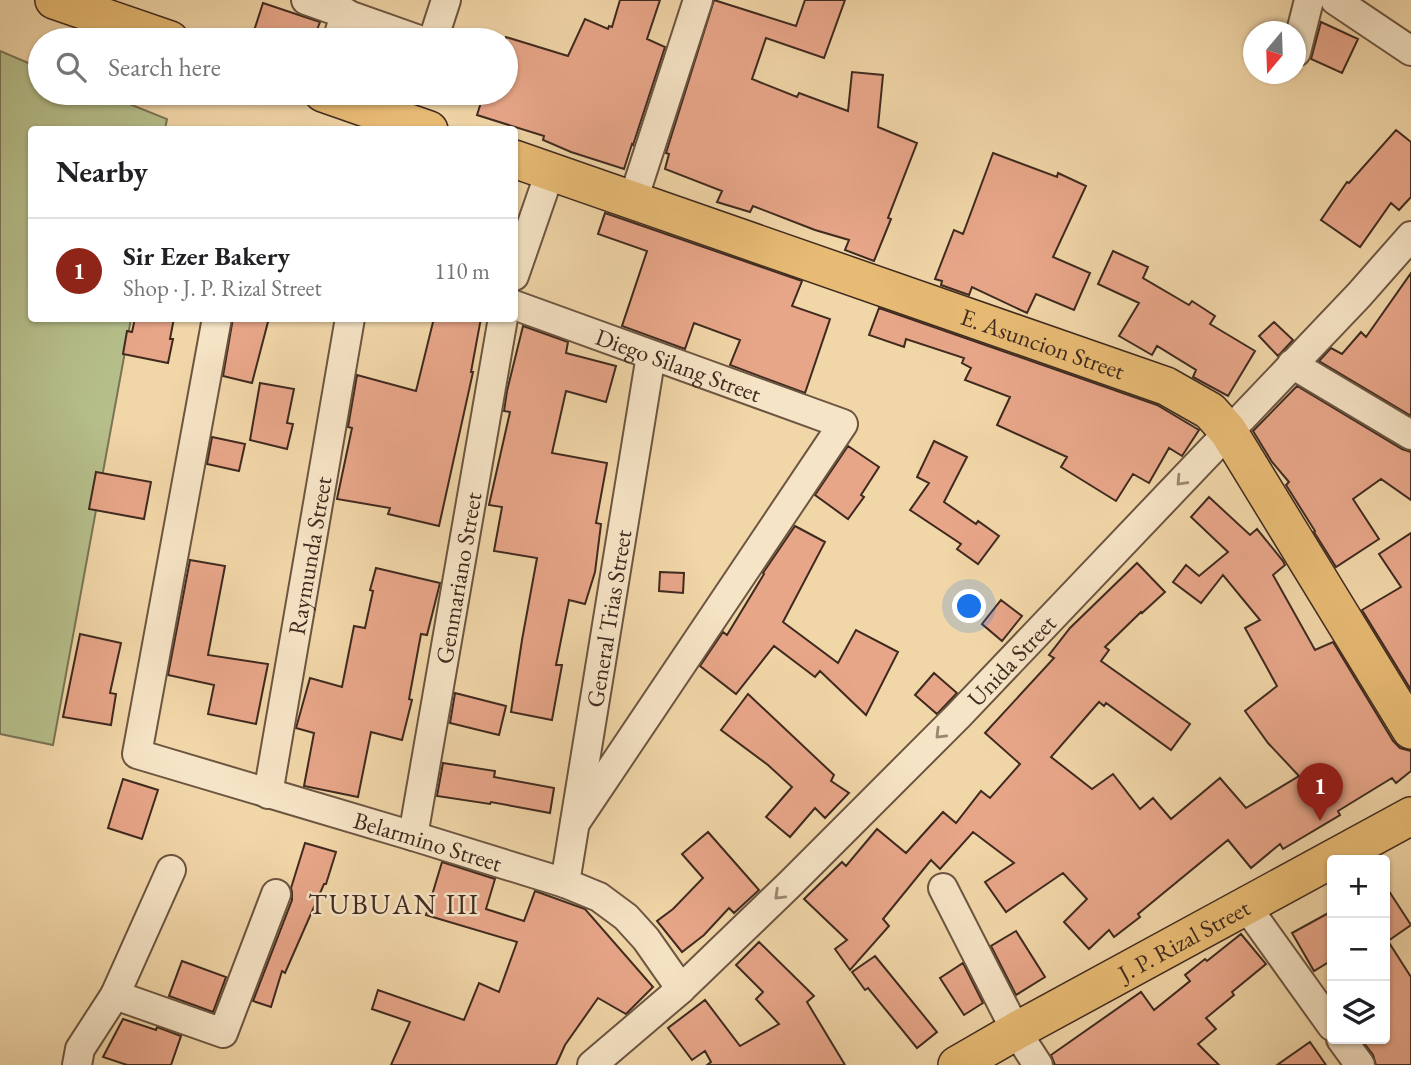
<!DOCTYPE html>
<meta charset="utf-8">
<style>
:root{--surface:#fff;--page:#f6f6f6;--text:#202124;--muted:#757577;--line:#e0e0e0;--accent:#8f2418}
body{margin:0;font-family:"EB Garamond",serif;background:var(--page);color:var(--text)}
.controls{position:absolute;right:21px;bottom:21px;display:grid;overflow:hidden;border-radius:7px;box-shadow:0 2px 5px #0004}
.controls button{width:63px;height:63px;display:grid;place-items:center;padding:0;border:0;border-bottom:2px solid var(--line);background:var(--surface);color:var(--text);font:35px sans-serif}
.compass{position:absolute;left:1243px;top:21px;width:63px;height:63px;border-radius:50%;background:var(--surface);box-shadow:0 2px 5px #0004;rotate:199deg}
.you{position:absolute;left:970px;top:607px;width:24px;height:24px;margin:-18px;border:5px solid #fff;border-radius:50%;background:#1a73e8;box-shadow:0 0 0 10px #1a73e833}
.badge{display:grid;place-items:center;width:46px;height:46px;border-radius:50%;background:var(--accent);color:#fff;font-size:23px;font-weight:700}
.pin{position:absolute;translate:-50% -58px;filter:drop-shadow(0 2px 4px #0008)}
.pin::after{content:'';position:absolute;top:37px;width:24px;height:21px;background:inherit;clip-path:polygon(0 0,100% 0,50% 100%)}
.list{margin:0;padding:0;list-style:none}
h2{display:flex;justify-content:space-between;align-items:center;height:91px;margin:0;padding:0 28px;font-size:30px}
h2 small{font-size:23px;font-weight:400;color:var(--muted)}
.list li{display:grid;grid-template-columns:46px 1fr auto;gap:21px;align-items:center;box-sizing:border-box;height:105px;padding:0 28px;border-top:2px solid var(--line)}
.list b{display:block;font-size:26px;white-space:nowrap}
.list p{margin:0;font-size:23px;white-space:nowrap;color:var(--muted)}
.list em{font-size:23px;font-style:normal;color:var(--muted)}
.icon{flex:none;width:38px;height:38px;fill:none;stroke:currentColor;stroke-width:2;stroke-linecap:round;stroke-linejoin:round}
.map{position:relative;flex:none;width:1411px;height:1065px;overflow:hidden}
.search{position:absolute;background:var(--surface);box-shadow:0 2px 5px #0004;left:28px;top:28px;width:490px;height:77px;display:flex;align-items:center;gap:18px;box-sizing:border-box;padding:0 24px;border-radius:38px;color:var(--muted);font-size:26px}
.panel{position:absolute;background:var(--surface);box-shadow:0 2px 5px #0004;left:28px;top:126px;width:490px;height:196px;border-radius:7px}
.map>svg:first-child{display:block}
</style>
<div class="map">
<svg width="1411" height="1065" viewBox="0 0 1411 1065">
<rect width="100%" height="100%" fill="#f1d6a8"/>
<filter id="stains"><feTurbulence type="fractalNoise" baseFrequency=".00286" numOctaves="4"/><feColorMatrix values="0 0 0 0 .2 0 0 0 0 .09 0 0 0 0 .02 0 0 0 .5 -.17"/></filter>
<radialGradient id="worn" r=".72"><stop offset=".6" stop-color="#630" stop-opacity="0"/><stop offset="1" stop-color="#630" stop-opacity=".3"/></radialGradient>
<!-- green -->
<path fill="#b6bf8b" stroke="#7a7455" stroke-width="2" d="M0,51L40,68V93H102L167,119L165,129L32,130V318L131,319L53,745L0,734Z"/>
<!-- building -->
<path fill="#e8a689" stroke="#3f2a1f" stroke-width="2" d="M620,0H660L647,39L665,47L633,145L632,144L624,169L571,152L543,140L544,136L477,115L484,93H506V37L568,56L585,19L608,29L609,26L612,27Z
M714,0L796,26L805,0H845L824,58L766,38L752,79L797,97L799,93L848,111L852,72L883,75L878,127L917,143L888,218L891,219L874,261L845,250L849,240L815,230L753,206L750,212L717,202L722,191L665,169L669,154L666,153Z
M263,3L320,22L313,40H251Z
M1321,22L1358,39L1342,73L1311,59Z
M1396,130L1411,142V197L1399,210L1391,203L1360,247L1321,220L1347,182L1349,183Z
M993,153L1057,177L1058,173L1086,186L1053,257L1090,273L1074,310L1036,294L1027,313L972,287L969,295L941,285L942,281L935,279L954,230L963,234Z
M605,213L802,281L792,306L830,319L805,393L730,365L740,340L694,323L685,349L622,326L647,251L598,234Z
M1113,251L1148,267L1143,278L1189,305L1192,301L1215,316L1210,324L1255,351L1228,396L1193,377L1196,370L1157,346L1152,355L1119,336L1139,303L1098,284Z
M1411,273V416L1319,361L1331,348L1342,354L1361,332L1366,337Z
M879,308L1157,405L1199,430L1182,456L1169,448L1149,483L1133,474L1116,501L1061,467L1067,457L997,425L1010,397L965,380L971,368L962,363L964,358L906,339L904,347L869,335Z
M135,318H174L170,339H173L168,363L123,354L127,331L132,332Z
M233,318H269L252,383L223,376Z
M434,318H481L471,372H473L439,526L388,514L390,508L337,499L352,428L348,427L357,375L416,391Z
M1274,322L1293,340L1278,356L1259,336Z
M523,326L568,342L566,353L616,366L606,402L566,391L552,453L607,463L596,523L601,524L595,572L585,604L569,600L556,665H562L552,720L511,712L522,640L537,558L494,551L502,507L489,505L510,412L504,411L507,391Z
M260,383L294,389L287,423L293,424L287,449L250,440Z
M1297,386L1402,449L1411,452V500L1381,479L1353,499L1379,539L1336,567L1314,532L1315,531L1286,485L1289,482L1272,462L1253,431Z
M212,437L245,444L239,471L207,464Z
M934,441L967,457L944,502L976,524L978,521L999,536L978,564L957,549L961,544L910,510L929,483L917,477Z
M848,446L879,467L861,495L864,497L848,519L815,495Z
M96,472L151,482L144,519L89,509Z
M1209,497L1250,535L1257,529L1283,561L1285,565L1273,575L1315,650L1333,642L1393,741L1400,748L1411,751V771L1396,783L1392,778L1338,811L1340,815L1283,849L1280,844L1251,868L1228,840L1138,914L1140,917L1114,937L1109,930L1089,949L1064,922L1087,899L1063,873L1006,912L985,882L1014,863L973,832L940,869L931,860L883,919L889,926L850,970L835,949L847,940L804,899L842,862L846,866L877,829L906,853L943,812L956,823L981,791L990,798L1020,764L985,733L1054,658L1049,655L1070,628L1137,563L1165,592L1142,613L1141,612L1105,647L1109,650L1101,661L1190,724L1171,750L1106,703L1104,706L1099,702L1051,757L1092,789L1113,774L1140,809L1153,798L1171,819L1220,778L1246,808L1299,776L1268,743L1245,711L1277,686L1245,628L1260,620L1223,575L1201,603L1173,582L1186,565L1199,576L1228,552L1191,517Z
M795,526L825,542L783,622L838,663L856,630L898,652L866,715L820,671L815,677L774,646L736,694L700,666L723,632L727,635L764,574L763,573Z
M1411,533V690L1362,610L1401,587L1379,554Z
M190,560L225,566L208,655L268,664L256,724L208,714L214,685L168,675Z
M376,568L440,583L427,635L421,634L409,699L412,700L402,740L371,732L358,797L304,786L314,733L296,728L310,678L342,687L354,626L365,628L373,591L370,590Z
M660,572L684,573L683,593L659,591Z
M1001,600L1022,616L1002,641L982,624Z
M80,634L121,643L110,693L116,694L111,725L63,717Z
M934,673L957,693L937,714L915,695Z
M455,693L506,706L499,735L450,723Z
M748,694L834,775L831,781L849,793L825,818L815,808L790,837L766,817L792,787L768,765L721,730Z
M443,763L495,771L494,777L554,788L550,813L491,802L490,804L437,796Z
M123,779L158,790L142,839L108,828Z
M708,832L759,890L734,913L729,908L704,935L682,952L657,921L673,909L703,878L682,854Z
M305,843L336,852L326,884H324L285,973L282,971L271,1007L253,1001L292,900V892L291,888Z
M442,862L495,879L486,909L524,921L535,891L585,909L653,987L626,1014L598,998L565,1045L556,1065H391L410,1022L372,1009L378,990L464,1020L479,983L499,992L517,942L426,915Z
M1385,885L1411,925L1388,941L1411,977V1065H1376L1373,1055L1361,1039H1385Z
M1332,911V960L1314,971L1292,933Z
M1016,931L1045,977L1016,995L991,946Z
M1241,934L1266,964L1232,992L1234,995L1206,1018L1216,1029L1198,1044L1219,1065H1055L1051,1055L1141,992L1154,1010L1190,981L1185,975L1205,959L1207,961Z
M759,942L814,996L807,1002L845,1065H707L711,1062L705,1051L692,1060L668,1028L705,1000L740,1046L779,1024L756,999L763,992L736,965Z
M875,956L937,1032L917,1048L868,988L865,990L852,972Z
M182,961L226,977L213,1012L169,996Z
M963,963L983,1003L964,1015L940,978Z
M123,1019L156,1030L157,1027L181,1036L171,1065H127L103,1057Z
M1310,1042L1326,1065H1277Z"/>
<g fill="none" stroke-linecap="round" stroke-linejoin="round">
<!-- minor casing -->
<g stroke="#6c5541" stroke-width="32">
<g id="minor">
<path d="M306,0L419,40"/>
<path d="M1335,0L1411,51"/>
<path d="M337,40L346,13"/>
<path d="M433,40L446,0"/>
<path d="M1296,52L1309,0"/>
<path d="M633,200L698,0"/>
<path d="M514,276L550,172"/>
<path id="s1" d="M514,305L843,424L575,823"/>
<path id="s2" d="M217,318L137,754L413,836L565,883L599,897L626,917L646,939L681,989"/>
<path d="M1292,364L1411,435"/>
<path id="s3" d="M268,794L350,318"/>
<path id="s4" d="M413,836L503,318"/>
<path id="s5" d="M565,883L651,355"/>
<path d="M943,888L1016,1031L1038,1065"/>
<path d="M1246,906L1332,1026"/>
<path d="M115,995L223,1033L276,894"/>
<path d="M1341,1039L1360,1065"/>
<path d="M77,1065L80,1049L115,995L171,870"/>
<path id="s6" d="M592,1065L681,989L791,883L958,716L1359,295L1411,236"/>
</g>
</g>
<!-- major casing -->
<g stroke="#3f2a1f" stroke-width="40">
<g id="major">
<path d="M54,0L170,40"/>
<path d="M323,93L429,130"/>
<path id="s7" d="M514,159L1166,386L1210,411L1228,431L1411,730"/>
<path id="s8" d="M957,1065L1016,1031L1411,816"/>
</g>
</g>
<!-- minor -->
<use href="#minor" stroke="#f6e4c6" stroke-width="28"/>
<!-- major -->
<use href="#major" stroke="#e8bb74" stroke-width="37"/>
</g>
<!-- one-way arrows -->
<defs><path id="oneway-chevron" d="M-2-3.5L2.5 0L-2 3.5" fill="none" stroke-width="1.6" stroke-linecap="round" stroke-linejoin="round" transform="scale(1.75)"/></defs>
<g stroke="#9a8772">
<use href="#oneway-chevron" transform="translate(1181 481) rotate(133)"/>
<use href="#oneway-chevron" transform="translate(940 734) rotate(135)"/>
<use href="#oneway-chevron" transform="translate(779 895) rotate(136)"/>
</g>
<g text-anchor="middle" dominant-baseline="central" stroke-width="5" stroke-linejoin="round" paint-order="stroke">
<!-- street labels -->
<g font-size="24" fill="#3f2a1f" stroke="#f6e4c6">
<text stroke="none"><textPath href="#s7" startOffset="560">E. Asuncion Street</textPath></text>
<text stroke="none"><textPath href="#s1" startOffset="175">Diego Silang Street</textPath></text>
<text stroke="none"><textPath href="#s3" startOffset="242">Raymunda Street</textPath></text>
<text stroke="none"><textPath href="#s4" startOffset="262">Genmariano Street</textPath></text>
<text stroke="none"><textPath href="#s5" startOffset="268">General Trias Street</textPath></text>
<text stroke="none"><textPath href="#s6" startOffset="583">Unida Street</textPath></text>
<text stroke="none"><textPath href="#s2" startOffset="747">Belarmino Street</textPath></text>
<text stroke="none"><textPath href="#s8" startOffset="259">J. P. Rizal Street</textPath></text>
</g>
<!-- quarter labels -->
<g font-size="28" letter-spacing="2" fill="#3f2a1f" stroke="#f6e4c6">
<text x="394" y="904">TUBUAN III</text>
</g>
</g>
<rect width="100%" height="100%" filter="url(#stains)"/>
<rect width="100%" height="100%" fill="url(#worn)"/>
</svg>
<div class="controls">
<button>+</button>
<button>−</button>
<button><svg class="icon" aria-label="layers" viewBox="0 0 24 24"><path d="M12 4l9 5-9 5-9-5zM3 14l9 5 9-5"/></svg></button>
</div>
<svg class="compass" viewBox="-18 -18 36 36"><path d="M0-13l5 13h-10z" fill="#e53935"/><path d="M0 13l5-13h-10z" fill="#757577"/></svg>
<div class="you"></div>
<div class="pin badge" style="left:1320px;top:821px">1</div>
<div class="search"><svg class="icon" aria-label="search" viewBox="0 0 24 24"><circle cx="10" cy="10" r="6"/><path d="M15 15l6 6"/></svg>Search here</div>
<section class="panel">
<h2>Nearby<small></small></h2>
<ul class="list">
<li><span class="badge">1</span><div><b>Sir Ezer Bakery</b><p>Shop · J. P. Rizal Street</p></div><em>110 m</em></li>
</ul>
</section>
</div>
